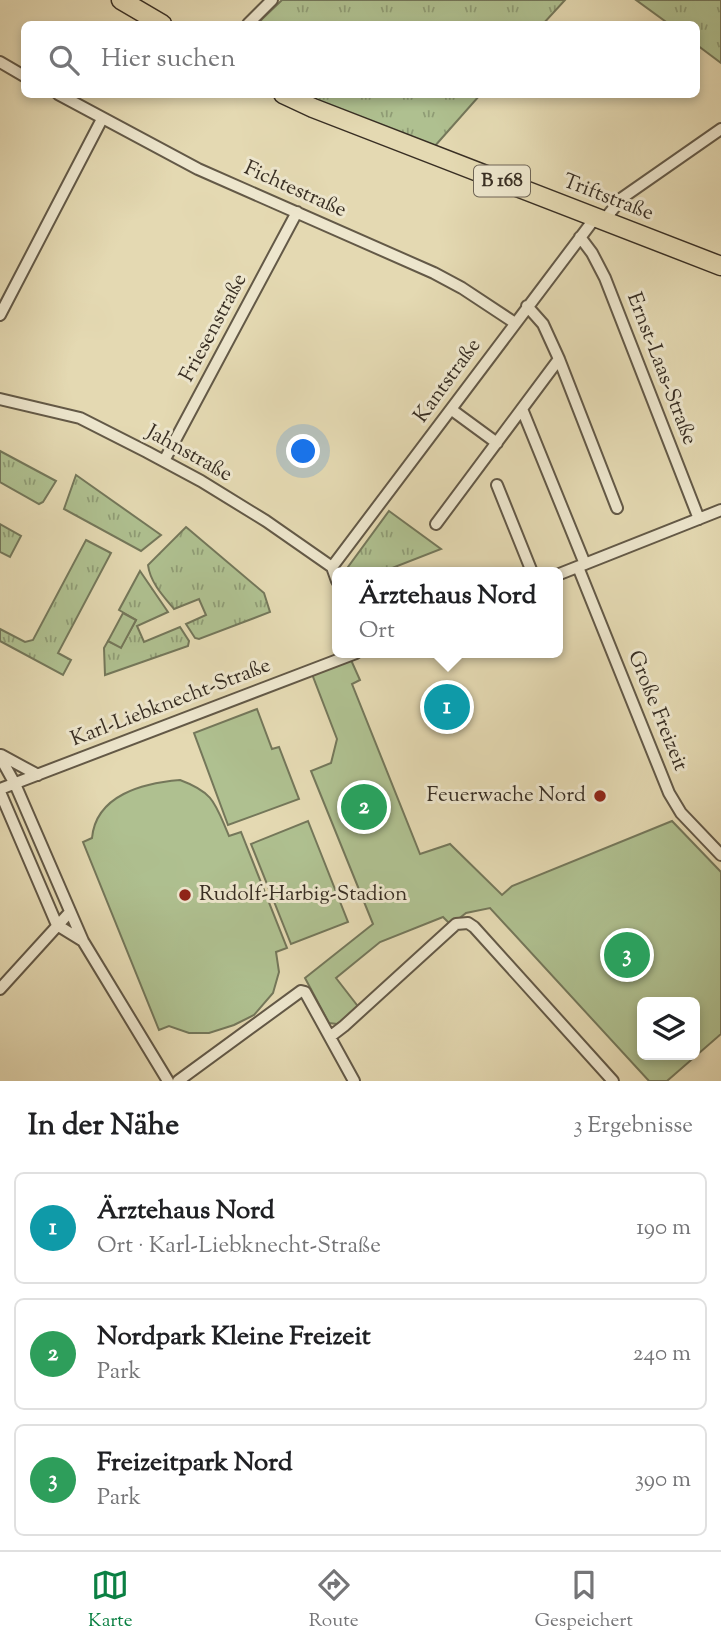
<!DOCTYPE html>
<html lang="de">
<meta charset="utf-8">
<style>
:root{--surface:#fff;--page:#f6f6f6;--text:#202124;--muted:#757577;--line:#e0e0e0;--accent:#0b8043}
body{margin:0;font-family:"Sorts Mill Goudy",serif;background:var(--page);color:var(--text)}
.controls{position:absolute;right:21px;bottom:21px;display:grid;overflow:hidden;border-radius:10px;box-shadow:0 4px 10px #0003}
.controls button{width:63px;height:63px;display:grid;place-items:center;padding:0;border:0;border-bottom:2px solid var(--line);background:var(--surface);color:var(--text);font:35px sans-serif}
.you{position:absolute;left:304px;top:452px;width:24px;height:24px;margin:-18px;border:5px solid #fff;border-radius:50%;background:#1a73e8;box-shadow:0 0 0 10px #1a73e833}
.badge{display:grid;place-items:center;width:46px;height:46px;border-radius:50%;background:var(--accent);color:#fff;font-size:23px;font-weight:700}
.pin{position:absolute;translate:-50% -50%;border:4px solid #fff;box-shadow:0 2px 7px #0006}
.popup{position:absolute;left:332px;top:567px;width:231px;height:91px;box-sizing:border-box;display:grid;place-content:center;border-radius:10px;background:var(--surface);filter:drop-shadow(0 2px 5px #0005);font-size:23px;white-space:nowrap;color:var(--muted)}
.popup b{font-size:26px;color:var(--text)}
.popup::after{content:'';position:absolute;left:50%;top:100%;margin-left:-14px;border:14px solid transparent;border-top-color:var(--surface)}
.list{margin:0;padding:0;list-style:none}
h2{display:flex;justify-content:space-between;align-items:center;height:91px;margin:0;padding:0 28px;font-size:30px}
h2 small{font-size:23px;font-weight:400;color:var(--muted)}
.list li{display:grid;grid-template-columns:46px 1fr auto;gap:21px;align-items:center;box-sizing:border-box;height:112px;margin:0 14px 14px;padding:0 14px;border:2px solid var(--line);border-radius:10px}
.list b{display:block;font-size:26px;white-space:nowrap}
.list p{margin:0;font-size:23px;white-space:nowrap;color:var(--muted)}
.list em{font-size:23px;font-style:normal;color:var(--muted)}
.icon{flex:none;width:38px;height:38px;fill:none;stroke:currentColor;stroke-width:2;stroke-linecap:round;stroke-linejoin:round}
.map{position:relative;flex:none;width:721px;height:1081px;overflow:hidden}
.search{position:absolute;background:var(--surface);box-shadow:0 4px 10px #0003;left:21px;right:21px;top:21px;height:77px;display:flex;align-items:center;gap:18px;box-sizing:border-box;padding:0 24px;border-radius:10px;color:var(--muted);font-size:26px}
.sheet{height:469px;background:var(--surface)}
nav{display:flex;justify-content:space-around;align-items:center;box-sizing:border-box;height:98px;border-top:2px solid var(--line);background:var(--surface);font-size:19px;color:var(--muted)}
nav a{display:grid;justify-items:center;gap:4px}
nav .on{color:var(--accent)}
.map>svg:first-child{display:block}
</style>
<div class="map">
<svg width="721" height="1081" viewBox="0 0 721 1081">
<defs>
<pattern id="grass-tufts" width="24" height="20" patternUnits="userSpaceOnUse" patternTransform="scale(1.75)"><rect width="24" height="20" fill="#afc090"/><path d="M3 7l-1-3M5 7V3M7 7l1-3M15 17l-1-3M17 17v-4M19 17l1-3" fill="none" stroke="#8f9c75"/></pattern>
</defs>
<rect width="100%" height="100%" fill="#e4d9b2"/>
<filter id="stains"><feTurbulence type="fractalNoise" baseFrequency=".00286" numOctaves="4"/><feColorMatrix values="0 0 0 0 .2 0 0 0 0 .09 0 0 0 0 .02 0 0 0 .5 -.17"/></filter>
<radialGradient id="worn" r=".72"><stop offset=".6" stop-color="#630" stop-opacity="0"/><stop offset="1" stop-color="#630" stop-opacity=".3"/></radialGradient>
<!-- grass -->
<path fill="url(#grass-tufts)" stroke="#74775a" stroke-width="2" d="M282,0H565L543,24H267L260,21Z
M636,0H721V63L697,45L696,24H669Z
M301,95H480L434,147Z
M0,451L56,481L43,502L39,504L0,482Z
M76,475L161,535L141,551L64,509Z
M389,511L441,549L382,572H349L348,567Z
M0,524L21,536L10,557L0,552Z
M186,527L264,593L270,612L199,639L195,638L186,624L206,615L199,599L174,609C163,596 150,582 148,565Z
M86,540L111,553L58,653L71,660L63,675L0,641V629L25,642L33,640Z
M140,571L168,612L137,626L144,642L180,627L189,641L188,646L105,675L104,648L108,641L121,647L136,620L119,610Z"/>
<!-- park -->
<path fill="#afc090" stroke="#74775a" stroke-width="2" fill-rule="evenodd" d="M123,613L136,620L121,648L108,641Z
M351,660L360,680L352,684L420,854L450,844L502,895L512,886L672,821L721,872V1034L667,1081H649L490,908L466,913L451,925L443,917L380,942L336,978L360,1009L337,1024L329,1023L305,978L373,924L311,771L331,763L337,739L312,674ZM642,1002H695V1055H642Z
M257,709L272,749L279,747L299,799L228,825L194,733Z
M180,780C215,793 215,804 229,836L241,832L287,948L276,952L279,972L273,993L254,1015L234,1025L209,1033H189L169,1026L159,1030L83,842L92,838C96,795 143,783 180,780Z
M308,821L348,922L291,944L251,844Z"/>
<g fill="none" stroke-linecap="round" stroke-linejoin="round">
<!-- street casing -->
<g stroke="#635947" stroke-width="14">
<path id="street" d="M248,24L272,0
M0,62L24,76
M58,94L198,169L434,273L462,288L515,323
M606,222L609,214L622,198L721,129
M580,237L592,253L605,278L699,519
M527,306L543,324L559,359L617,508
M0,315L102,119
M0,399L80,418L147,452L201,481L266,521L332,567L337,581
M522,409L585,564
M452,410L497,443
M164,461L297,212
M497,485L532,572
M436,524L559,359
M332,567L595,218
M578,567L669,793L681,813L721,855
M557,575L721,510
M1,755L38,775
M0,757L15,784L83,941L168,1081
M0,789L356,653
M0,792L57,925L83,941
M0,989L70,912
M331,1036L344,1026L456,924L468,923L474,927L613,1081
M178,1081L301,991L305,992L354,1081"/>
</g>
<!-- primary casing -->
<g stroke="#382e23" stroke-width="21">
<path id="primary" d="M121,0L162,24
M283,94L313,108L721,266"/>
</g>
<!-- street -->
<use href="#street" stroke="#ede6cd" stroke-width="10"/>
<!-- primary -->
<use href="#primary" stroke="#e4d9b2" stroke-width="18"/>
</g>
<!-- markers -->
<g fill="#8f2418" stroke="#ede6cd" stroke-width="2.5">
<circle cx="600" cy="796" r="7"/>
<circle cx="185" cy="895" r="7"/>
</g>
<g text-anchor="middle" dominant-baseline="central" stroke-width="6" stroke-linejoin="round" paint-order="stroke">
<!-- shield labels -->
<rect fill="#ede6cd" stroke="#6e6556" stroke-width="2" x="474" y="165.5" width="56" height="31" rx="5"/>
<g font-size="19" font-weight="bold" fill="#382e23">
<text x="502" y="181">B 168</text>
</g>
<!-- street labels -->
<g font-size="21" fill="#382e23" stroke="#ede6cd">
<text transform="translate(295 190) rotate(24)">Fichtestraße</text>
<text transform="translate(608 198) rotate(21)">Triftstraße</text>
<text transform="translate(214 328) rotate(-62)">Friesenstraße</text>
<text transform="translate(661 369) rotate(69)">Ernst-Laas-Straße</text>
<text transform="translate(448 381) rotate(-54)">Kantstraße</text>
<text transform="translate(189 454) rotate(29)">Jahnstraße</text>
<text transform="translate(171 703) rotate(-21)">Karl-Liebknecht-Straße</text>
<text transform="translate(657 711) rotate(68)">Große Freizeit</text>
</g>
<!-- poi labels -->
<g font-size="21" fill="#382e23" stroke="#ede6cd" text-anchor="end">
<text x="586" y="796">Feuerwache Nord</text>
<text x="199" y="895" text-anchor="start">Rudolf-Harbig-Stadion</text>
</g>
</g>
<rect width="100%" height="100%" filter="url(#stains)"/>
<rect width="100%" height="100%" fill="url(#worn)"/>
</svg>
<div class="controls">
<button><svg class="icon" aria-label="layers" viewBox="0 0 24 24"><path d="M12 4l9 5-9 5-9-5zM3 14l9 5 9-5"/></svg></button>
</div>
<div class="you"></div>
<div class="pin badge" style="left:447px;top:707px;background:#0f9aa8">1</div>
<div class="popup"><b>Ärztehaus Nord</b>Ort</div>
<div class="pin badge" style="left:364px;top:807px;background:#2e9e5b">2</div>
<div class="pin badge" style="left:627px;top:955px;background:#2e9e5b">3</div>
<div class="search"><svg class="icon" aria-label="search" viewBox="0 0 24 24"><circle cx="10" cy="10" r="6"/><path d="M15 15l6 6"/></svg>Hier suchen</div>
</div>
<section class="sheet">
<h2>In der Nähe<small>3 Ergebnisse</small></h2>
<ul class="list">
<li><span class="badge" style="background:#0f9aa8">1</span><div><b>Ärztehaus Nord</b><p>Ort · Karl-Liebknecht-Straße</p></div><em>190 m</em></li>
<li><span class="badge" style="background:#2e9e5b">2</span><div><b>Nordpark Kleine Freizeit</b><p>Park</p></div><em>240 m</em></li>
<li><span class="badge" style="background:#2e9e5b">3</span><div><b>Freizeitpark Nord</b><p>Park</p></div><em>390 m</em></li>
</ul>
</section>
<nav>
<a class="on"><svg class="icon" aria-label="map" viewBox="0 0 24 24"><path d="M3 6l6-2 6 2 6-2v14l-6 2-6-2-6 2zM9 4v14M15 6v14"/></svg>Karte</a>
<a><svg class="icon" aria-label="directions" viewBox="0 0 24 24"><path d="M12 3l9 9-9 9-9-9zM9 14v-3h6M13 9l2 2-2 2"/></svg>Route</a>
<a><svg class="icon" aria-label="saved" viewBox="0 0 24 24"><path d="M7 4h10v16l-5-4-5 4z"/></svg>Gespeichert</a>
</nav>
